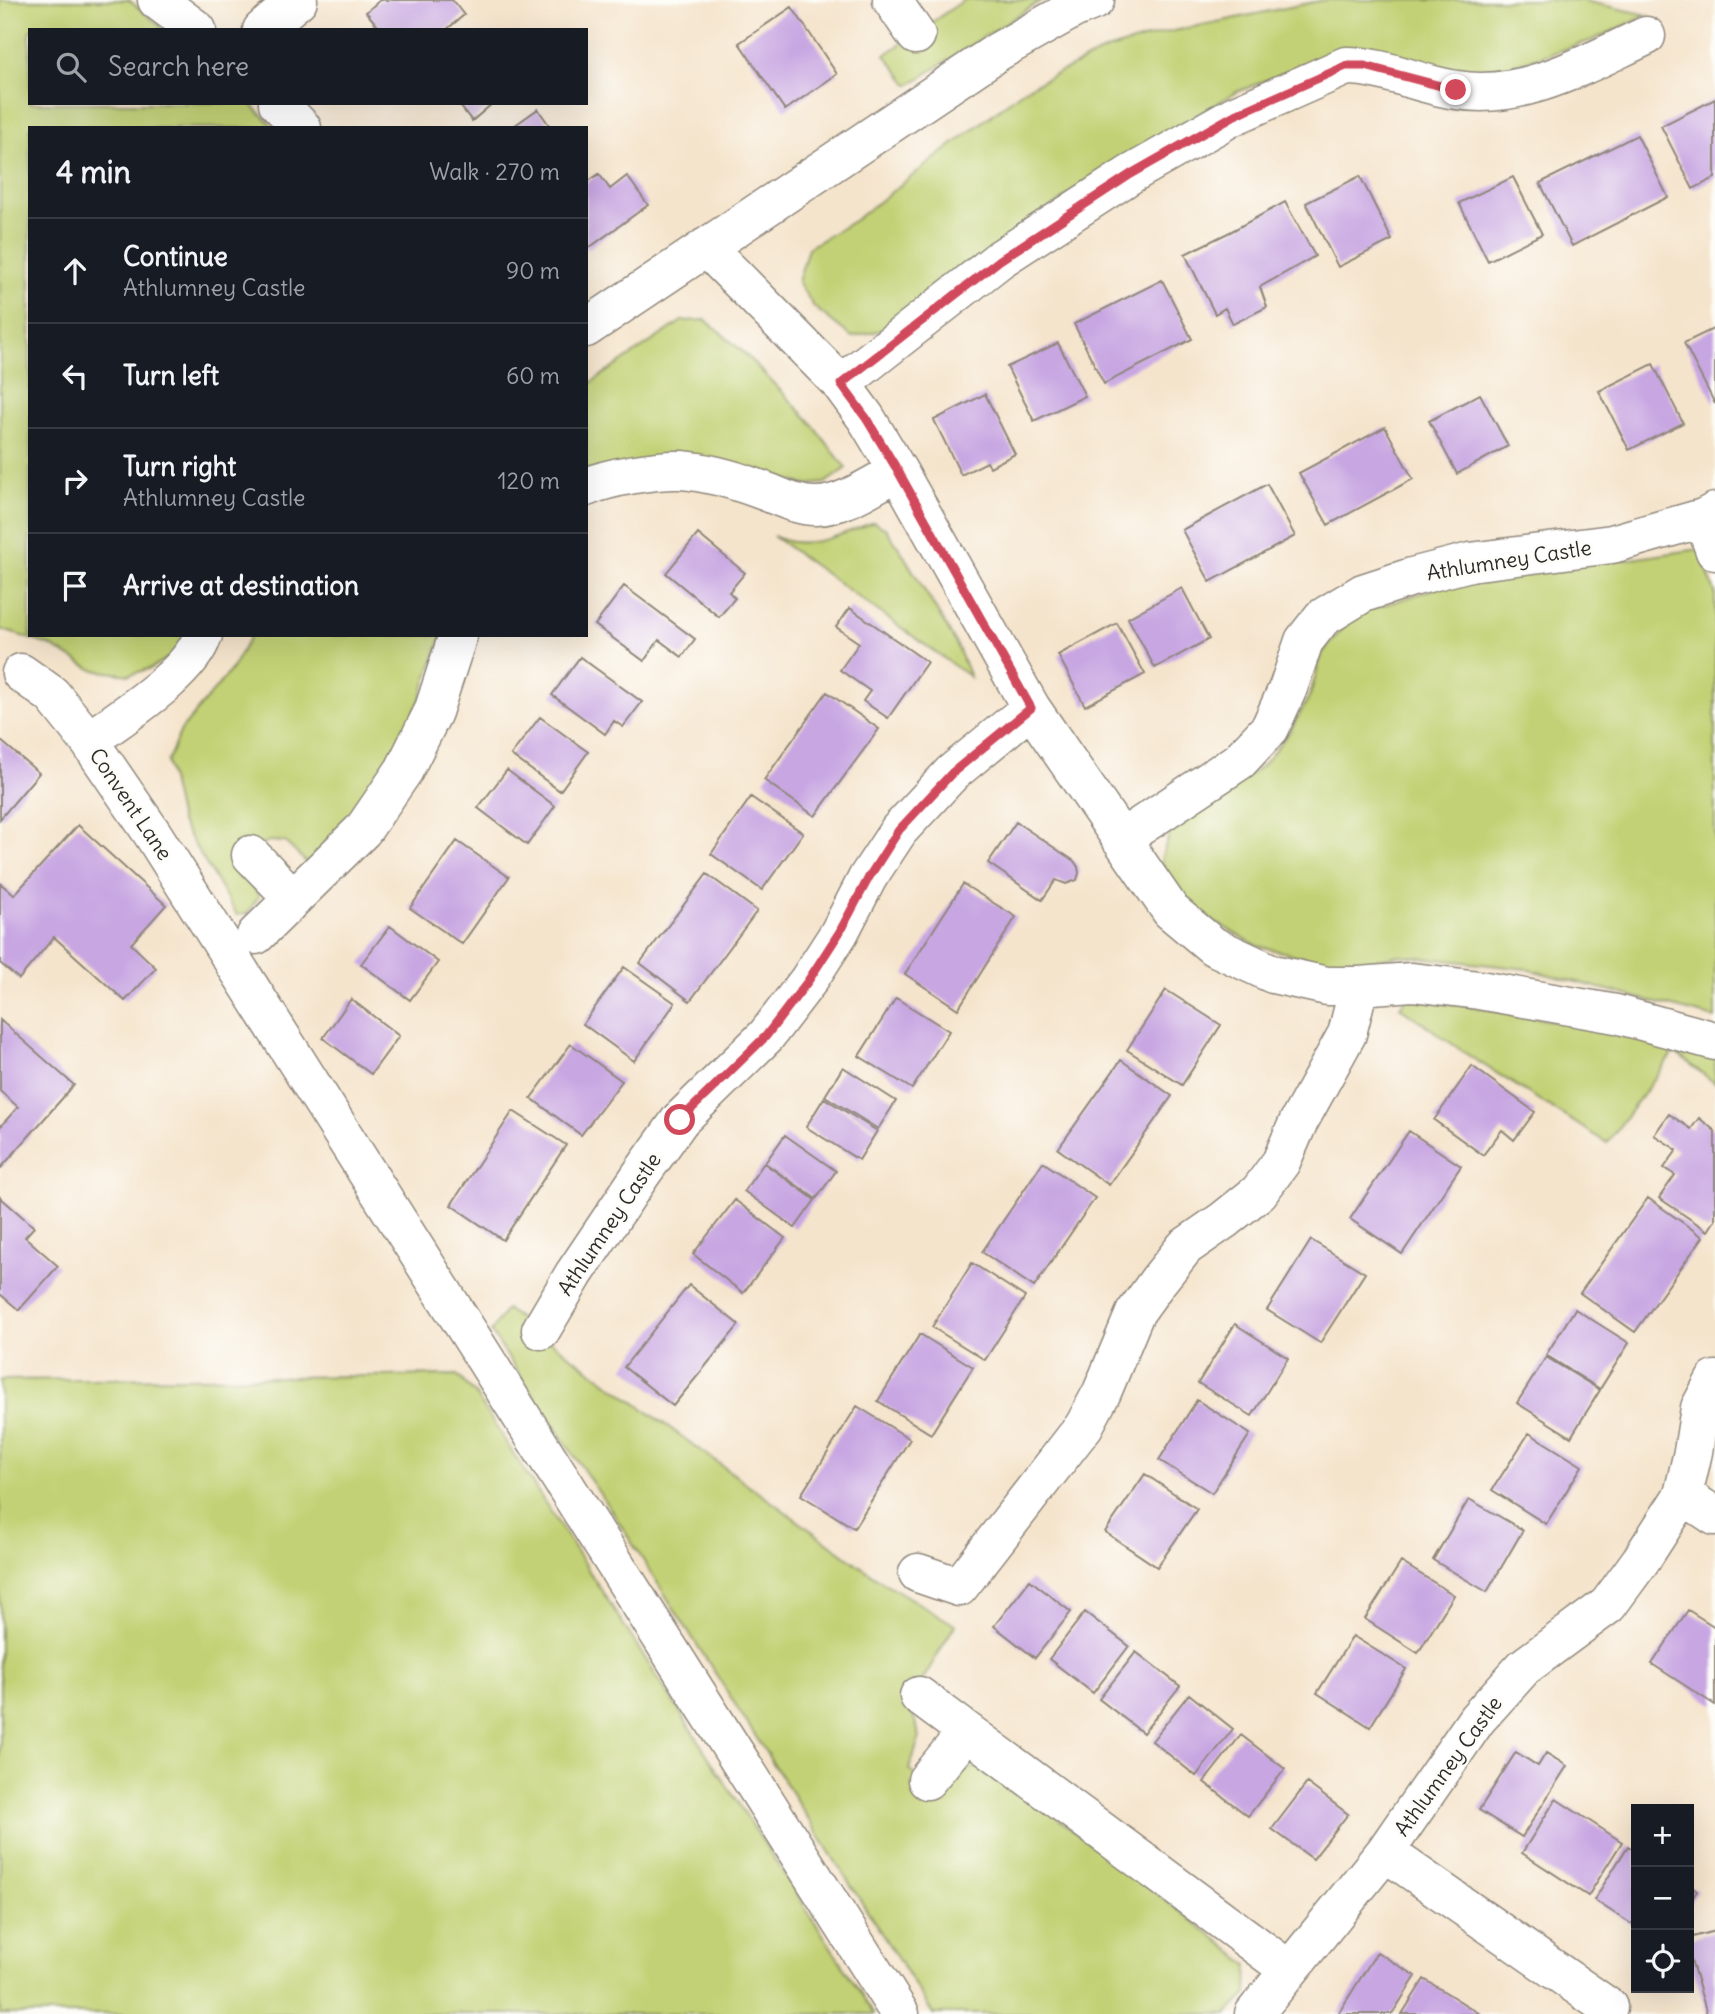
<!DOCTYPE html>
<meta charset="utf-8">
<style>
:root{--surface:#171b24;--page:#20242c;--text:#f1f3f6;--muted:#9ea1a6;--line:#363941}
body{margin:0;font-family:Delius,sans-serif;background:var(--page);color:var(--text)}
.controls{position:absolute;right:21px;bottom:21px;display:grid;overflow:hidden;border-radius:0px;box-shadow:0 7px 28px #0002}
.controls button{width:63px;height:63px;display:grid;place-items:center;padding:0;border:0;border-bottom:2px solid var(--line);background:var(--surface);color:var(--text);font:35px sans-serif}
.stop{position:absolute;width:21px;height:21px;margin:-16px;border:5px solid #d1495b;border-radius:50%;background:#fff}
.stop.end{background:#d1495b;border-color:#fff;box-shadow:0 2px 7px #0008}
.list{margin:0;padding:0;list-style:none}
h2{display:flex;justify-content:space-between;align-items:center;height:91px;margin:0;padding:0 28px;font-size:30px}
h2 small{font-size:23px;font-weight:400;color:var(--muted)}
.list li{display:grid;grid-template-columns:46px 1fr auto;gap:21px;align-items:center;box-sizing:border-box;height:105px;padding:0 28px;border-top:2px solid var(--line)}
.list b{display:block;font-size:26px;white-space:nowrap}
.list p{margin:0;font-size:23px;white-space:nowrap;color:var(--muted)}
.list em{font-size:23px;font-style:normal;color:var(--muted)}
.icon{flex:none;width:38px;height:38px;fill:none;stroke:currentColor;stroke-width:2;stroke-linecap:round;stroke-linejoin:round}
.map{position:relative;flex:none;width:1715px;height:2014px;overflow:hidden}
.search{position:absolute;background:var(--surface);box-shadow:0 7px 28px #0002;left:28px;top:28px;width:560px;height:77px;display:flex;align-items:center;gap:18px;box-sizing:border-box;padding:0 24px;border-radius:0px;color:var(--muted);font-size:26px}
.panel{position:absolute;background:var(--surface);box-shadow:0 7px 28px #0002;left:28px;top:126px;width:560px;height:511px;border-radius:0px}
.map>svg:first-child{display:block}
</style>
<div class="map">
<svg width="1715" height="2014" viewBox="0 0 1715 2014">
<rect width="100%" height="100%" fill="#fdfcf7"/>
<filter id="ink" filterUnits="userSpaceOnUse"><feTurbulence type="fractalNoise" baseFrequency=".0143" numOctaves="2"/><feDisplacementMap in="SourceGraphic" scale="14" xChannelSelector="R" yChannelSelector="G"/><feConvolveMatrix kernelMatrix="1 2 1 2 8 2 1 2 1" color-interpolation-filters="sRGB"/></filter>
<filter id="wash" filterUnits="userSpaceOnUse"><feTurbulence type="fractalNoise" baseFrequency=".00686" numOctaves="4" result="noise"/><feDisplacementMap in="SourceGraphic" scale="28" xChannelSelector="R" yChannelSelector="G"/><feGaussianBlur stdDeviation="1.57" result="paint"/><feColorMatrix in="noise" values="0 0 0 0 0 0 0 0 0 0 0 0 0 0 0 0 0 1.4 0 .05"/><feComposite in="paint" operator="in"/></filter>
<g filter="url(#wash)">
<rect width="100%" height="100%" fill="#f5e4cc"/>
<!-- green -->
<path fill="#c2d174" stroke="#767e50" stroke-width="2" d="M0,0H129L165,30H30V103H250L275,128H30V635H189L176,653L151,668L129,675L93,670L49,645L0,629Z
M964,0H1042L909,85L885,55Z
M1324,0H1580L1648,15L1593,40L1498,70L1463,75L1382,48L1345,49L1237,92L1094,176L891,328L852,337L814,307L798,282L808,248L855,220L1025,89L1106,50L1164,33Z
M706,320L743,352L809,420L846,468L825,483L805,485L767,474L586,471V386L682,321Z
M874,522L886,529L901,551L956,643L970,677L773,536C779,538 787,542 794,542C823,545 848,531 874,522Z
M1699,549L1715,592V1018L1527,969L1400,955L1341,966L1258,946L1209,919L1167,878L1161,859L1169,835L1180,818L1224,793L1262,766L1290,731L1310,695L1322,653L1354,615L1485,572L1631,559Z
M251,635H442L421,697L396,754L364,799L308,864L285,842L269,841L239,862L259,896L248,913L237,915L180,821L167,762L181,730L231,670Z
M1405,999L1463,1005L1622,1033L1715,1058V1083L1674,1052L1607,1143L1468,1055L1400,1007Z
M506,1309L878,1579L955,1625L909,1703L920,1737L909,1769L931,1792L949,1774L986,1764L1214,1937L1248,1965L1247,1994L1227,2014H933L618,1521L491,1332Z
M457,1375L475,1394L874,2014H0V1380Z"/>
<g id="blocks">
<!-- building -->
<path fill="#c8a6e2" d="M380,0H452L464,15L446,30H381L366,12Z
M792,7L837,74L785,110L739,43Z
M1715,99V178L1693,189L1661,126Z
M458,103H493L472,121Z
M538,109L551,128H511Z
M1637,135L1668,197L1572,246L1540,183Z
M599,174L610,189L627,176L648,205L586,250V183Z
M1360,176L1392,240L1338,267L1306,203Z
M1513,177L1542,234L1488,261L1459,203Z
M1285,202L1315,256L1260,287L1267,307L1233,324L1225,308L1215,314L1185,254L1230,232Z
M1162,280L1192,339L1104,384L1074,324Z
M1715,328V404L1684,343Z
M1058,343L1085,396L1034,421L1007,367Z
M1653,364L1683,423L1629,450L1599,391Z
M985,394L1015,454L990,467L987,462L961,475L934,420Z
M1480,394L1508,446L1457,474L1429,421Z
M1385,427L1413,479L1328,525L1299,473Z
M1267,484L1295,536L1210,582L1182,530Z
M698,534L745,573L729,592L735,598L719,617L666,573Z
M624,586L695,639L682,657L659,640L644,661L595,625Z
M1182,588L1209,639L1155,668L1128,618Z
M850,608L927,662L888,718L863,701L870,691L840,670L859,643L836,627Z
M1117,623L1145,674L1085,706L1058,655Z
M580,657L642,702L623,727L614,721L605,734L552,695Z
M827,692L879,729L815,816L764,780Z
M540,717L588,752L560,791L511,755Z
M0,740L39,773L0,819Z
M507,770L555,806L527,845L478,808Z
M751,797L803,833L762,890L711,854Z
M1016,822L1074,861L1078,867L1079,873L1077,880L1066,884L1056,880L1042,900L988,863Z
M78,825L166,905L131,944L156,968L125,1001L54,937L19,979L0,963V883L14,895Z
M457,841L509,877L462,944L410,908Z
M707,874L757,911L690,1001L640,963Z
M963,884L1016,917L958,1009L905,974Z
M390,926L438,962L410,1000L361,964Z
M624,967L675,1003L634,1061L583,1024Z
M1166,990L1221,1025L1182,1085L1127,1050Z
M896,998L949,1031L912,1089L859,1056Z
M351,999L399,1036L371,1074L323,1038Z
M0,1020L74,1085L0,1169V1127L18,1107L0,1091Z
M571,1044L622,1081L581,1135L531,1098Z
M1121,1060L1172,1096L1109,1185L1058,1149Z
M1472,1066L1535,1112L1514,1140L1502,1130L1483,1155L1434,1120Z
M843,1067L896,1101L878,1129L825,1096Z
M824,1098L877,1131L859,1160L806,1127Z
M513,1111L566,1145L503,1240L451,1205Z
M1669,1114L1691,1129L1699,1118L1715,1131V1220L1708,1231L1659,1198L1675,1175L1664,1168L1677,1150L1654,1135Z
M1409,1131L1461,1166L1402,1254L1350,1219Z
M785,1135L836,1171L816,1199L765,1163Z
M1043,1162L1095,1198L1034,1287L982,1252Z
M764,1163L815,1200L795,1228L744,1191Z
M0,1197L34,1227L25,1237L58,1266L19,1310L0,1294Z
M1648,1198L1703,1237L1635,1332L1580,1293Z
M735,1200L785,1238L743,1293L693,1254Z
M1311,1240L1365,1273L1320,1343L1267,1310Z
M972,1263L1025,1297L985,1360L932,1327Z
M689,1285L739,1325L673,1406L624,1367Z
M1575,1309L1629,1343L1600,1389L1546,1355Z
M1235,1324L1288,1358L1252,1416L1198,1383Z
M920,1334L973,1367L931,1434L878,1401Z
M1546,1357L1600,1390L1571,1437L1517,1403Z
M1197,1400L1250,1434L1212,1493L1159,1460Z
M857,1406L910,1439L854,1528L801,1495Z
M1529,1433L1582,1466L1546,1524L1492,1490Z
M1145,1474L1197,1509L1157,1567L1105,1532Z
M1469,1499L1523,1530L1487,1592L1433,1560Z
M1401,1562L1454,1595L1418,1653L1365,1619Z
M1030,1580L1071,1612L1035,1658L994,1626Z
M1688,1610L1715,1627V1705L1652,1664Z
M1085,1612L1129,1646L1093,1693L1049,1659Z
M1353,1636L1406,1669L1370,1727L1317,1693Z
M1136,1652L1180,1686L1143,1733L1099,1699Z
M1189,1694L1233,1729L1196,1776L1152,1741Z
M1241,1735L1285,1769L1248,1816L1204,1782Z
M1516,1752L1538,1766L1546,1753L1567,1766L1522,1837L1479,1810Z
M1307,1783L1348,1814L1313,1859L1272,1829Z
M1556,1799L1622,1842L1588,1896L1522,1853Z
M1628,1846L1636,1851V1927L1594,1900Z
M1689,1885L1697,1891L1689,1904Z
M1715,1931V2013L1707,2014L1689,1953V1938Z
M1377,1952L1416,1976L1392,2014H1338Z
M1424,1979L1458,2000L1480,2014H1402Z"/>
</g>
</g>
<g filter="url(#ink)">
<use href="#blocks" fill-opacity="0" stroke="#90887c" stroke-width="2"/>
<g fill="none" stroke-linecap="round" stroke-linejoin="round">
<!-- minor casing -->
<g stroke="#90887c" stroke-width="41">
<path id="minor" d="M157,0L197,30
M892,0L916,35
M262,30L298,0
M278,103L302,128
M706,247L841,384L866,418L898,471L1031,708L1171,911L1213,946L1273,974L1327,986H1359L1412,982L1479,990L1616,1014L1715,1041
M586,328L999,51L1075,8L1095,0
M841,384L1000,259L1131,174L1233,116L1346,66C1385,66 1419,85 1457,90C1524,101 1587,63 1646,36
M586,487C609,477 656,469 681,470C707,472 735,480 759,489C777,495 795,506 815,506C841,507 876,483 898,471
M1703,518L1715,551
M21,673L52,695L89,741L152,833L900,2014
M89,741C123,715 190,675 203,635
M1121,839L1239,761L1270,728L1288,688L1304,641L1322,618L1363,593L1412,577L1470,562L1612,544L1703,518L1715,512
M251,855L293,898
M256,935L363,830L404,770L433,712L458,635
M541,1330L574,1274L642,1173L680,1120L766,1036L808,981L839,933L868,877L899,830L952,773L1031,708
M1683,1495L1715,1516
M918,1573L959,1587L1084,1426L1102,1392L1135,1313L1158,1281L1185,1247L1224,1220L1259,1192L1281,1162L1298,1123L1347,1034L1359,986
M919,1696L1288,1969
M927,1780L967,1732
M1385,1852L1608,2007
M1254,2014L1385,1852L1477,1719L1524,1667L1608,1605L1641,1560L1683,1495L1693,1452L1700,1408L1715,1380"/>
</g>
<!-- minor -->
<use href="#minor" stroke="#fff" stroke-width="38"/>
</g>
</g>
<g fill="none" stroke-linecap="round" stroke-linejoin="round" filter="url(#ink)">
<!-- route -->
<path stroke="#d1495b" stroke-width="9" d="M680,1120L766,1036L808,981L839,933L869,877L899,830L952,773L1031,708L898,471L866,418L841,384L1000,260L1131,174L1233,116L1346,66H1365L1456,90"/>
</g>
<g text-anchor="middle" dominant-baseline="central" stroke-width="5" stroke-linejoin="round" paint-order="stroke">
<!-- street labels -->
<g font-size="21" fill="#2b2b2b" stroke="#fdfcf7">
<text transform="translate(1509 560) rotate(-9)">Athlumney Castle</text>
<text transform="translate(131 804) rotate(56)">Convent Lane</text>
<text transform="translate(609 1224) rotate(-56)">Athlumney Castle</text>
<text transform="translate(1448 1766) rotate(-54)">Athlumney Castle</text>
</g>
</g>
</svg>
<div class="controls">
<button>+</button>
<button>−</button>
<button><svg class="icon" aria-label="locate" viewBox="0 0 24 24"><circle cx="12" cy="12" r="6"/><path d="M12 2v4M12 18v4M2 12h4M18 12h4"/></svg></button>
</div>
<div class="stop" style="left:680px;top:1120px"></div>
<div class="stop end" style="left:1456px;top:90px"></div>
<div class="search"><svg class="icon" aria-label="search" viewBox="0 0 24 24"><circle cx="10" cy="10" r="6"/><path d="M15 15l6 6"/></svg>Search here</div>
<section class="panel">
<h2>4 min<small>Walk · 270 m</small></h2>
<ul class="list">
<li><svg class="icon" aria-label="ahead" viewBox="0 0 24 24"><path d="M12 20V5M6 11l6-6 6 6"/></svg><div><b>Continue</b><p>Athlumney Castle</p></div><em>90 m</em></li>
<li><svg class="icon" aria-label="left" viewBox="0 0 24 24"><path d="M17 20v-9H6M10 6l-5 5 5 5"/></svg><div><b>Turn left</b></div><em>60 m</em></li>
<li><svg class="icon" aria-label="right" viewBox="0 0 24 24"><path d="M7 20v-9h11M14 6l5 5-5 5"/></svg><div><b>Turn right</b><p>Athlumney Castle</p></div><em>120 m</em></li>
<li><svg class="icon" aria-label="arrive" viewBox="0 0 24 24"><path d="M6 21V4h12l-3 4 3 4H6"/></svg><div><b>Arrive at destination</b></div></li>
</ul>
</section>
</div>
